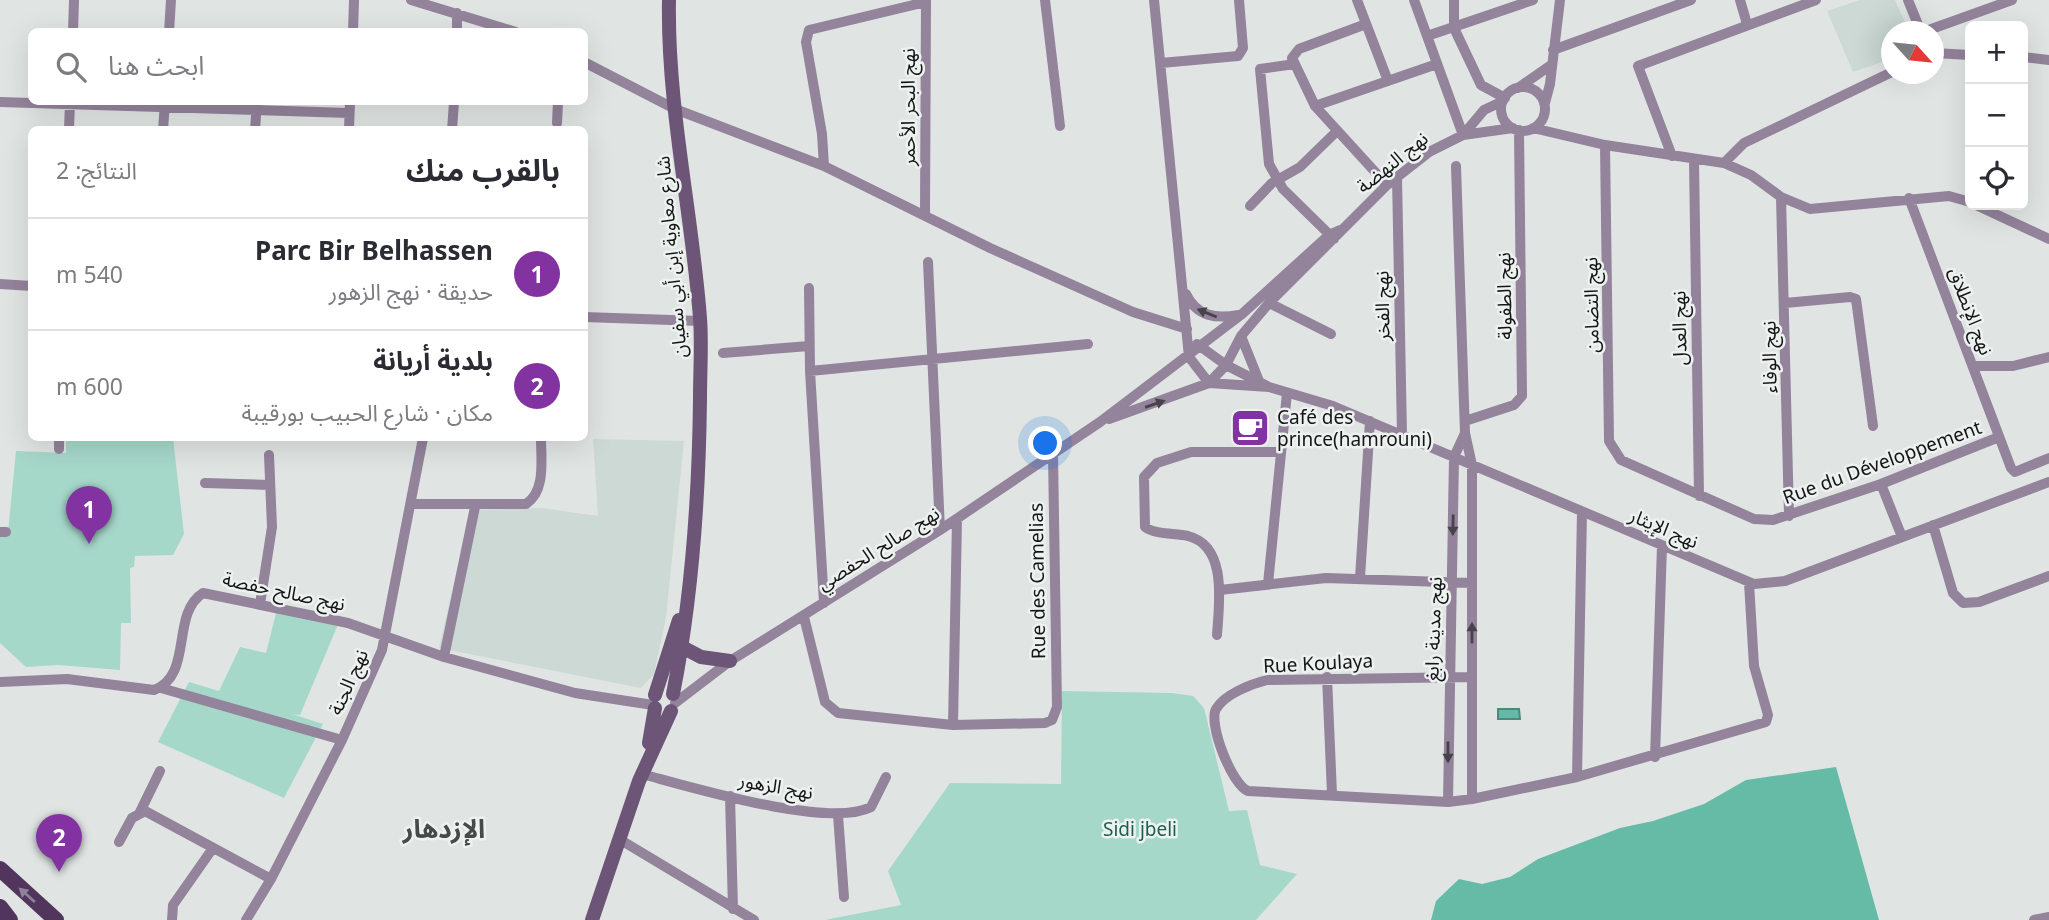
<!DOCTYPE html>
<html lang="ar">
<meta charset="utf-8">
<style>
:root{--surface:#fff;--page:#f2f2f3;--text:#2b2b33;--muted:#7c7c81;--line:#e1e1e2;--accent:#8332a2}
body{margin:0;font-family:"Noto Sans","Noto Sans Arabic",sans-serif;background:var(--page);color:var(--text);direction:rtl}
.controls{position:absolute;right:21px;top:21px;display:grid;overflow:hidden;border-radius:10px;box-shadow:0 7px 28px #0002}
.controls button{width:63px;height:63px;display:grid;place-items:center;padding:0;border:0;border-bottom:2px solid var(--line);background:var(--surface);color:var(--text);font:35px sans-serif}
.compass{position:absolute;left:1881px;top:21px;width:63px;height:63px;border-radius:50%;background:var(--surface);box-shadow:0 7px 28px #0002;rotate:117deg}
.you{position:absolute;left:1046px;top:444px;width:24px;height:24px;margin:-18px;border:5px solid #fff;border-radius:50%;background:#1a73e8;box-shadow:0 0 0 10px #1a73e833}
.badge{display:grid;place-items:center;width:46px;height:46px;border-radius:50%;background:var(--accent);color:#fff;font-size:23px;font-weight:700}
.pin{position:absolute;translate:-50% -58px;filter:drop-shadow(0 2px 4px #0008)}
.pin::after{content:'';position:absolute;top:37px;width:24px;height:21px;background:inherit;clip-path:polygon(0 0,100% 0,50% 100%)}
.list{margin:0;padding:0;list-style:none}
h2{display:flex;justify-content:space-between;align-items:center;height:91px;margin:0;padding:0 28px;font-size:30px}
h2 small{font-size:23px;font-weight:400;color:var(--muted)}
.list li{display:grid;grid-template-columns:46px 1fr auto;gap:21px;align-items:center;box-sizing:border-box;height:112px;padding:0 28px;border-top:2px solid var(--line)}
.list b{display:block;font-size:26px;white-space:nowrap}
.list p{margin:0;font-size:23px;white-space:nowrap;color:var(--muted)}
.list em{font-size:23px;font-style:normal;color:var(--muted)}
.icon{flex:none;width:38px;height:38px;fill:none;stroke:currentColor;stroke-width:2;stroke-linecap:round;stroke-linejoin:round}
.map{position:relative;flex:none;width:2049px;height:920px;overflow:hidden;direction:ltr}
.search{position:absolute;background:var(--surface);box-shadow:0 7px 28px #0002;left:28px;top:28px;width:560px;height:77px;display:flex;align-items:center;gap:18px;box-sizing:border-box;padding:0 24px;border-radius:10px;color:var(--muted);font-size:26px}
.panel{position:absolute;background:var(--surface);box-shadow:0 7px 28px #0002;left:28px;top:126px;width:560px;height:315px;border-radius:10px;direction:rtl}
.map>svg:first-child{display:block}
</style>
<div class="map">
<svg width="2049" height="920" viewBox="0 0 2049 920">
<rect width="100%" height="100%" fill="#e0e5e3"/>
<!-- built -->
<path fill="#ccd9d5" d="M1860,0H1895L1909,31L1892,32L1891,59L1853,72L1827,11Z
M593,439L684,441L666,618L654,674L641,688L439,648L471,510L541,508L598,516Z"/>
<!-- green -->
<path fill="#a6d8ca" d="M66,438H173L184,534L173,555L135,556L134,567L130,568L131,623H121L120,670L58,665L26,667L0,643V533L8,532L16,451L66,453Z
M277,609L339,622L300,715L292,714L323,724L284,798L158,742L189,682L219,691L240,647L266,653Z
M1062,691L1172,693L1193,696L1204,708L1229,811L1247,810L1260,865L1297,874L1256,920H825L901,905L888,871L950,783L1061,784Z"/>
<!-- forest -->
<path fill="#66bba6" d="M1836,767L1879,920H1431L1436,901L1459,879L1482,884L1510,877L1538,859L1620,828L1653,821L1704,804L1746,780Z"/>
<!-- water -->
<path fill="#65b9a5" stroke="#4d887a" stroke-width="2" d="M1498,709H1519L1520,719H1498Z"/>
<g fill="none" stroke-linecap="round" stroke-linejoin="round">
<!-- minor -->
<path stroke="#93839b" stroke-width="10" d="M411,0L516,32
M1045,0L1060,126
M1154,0L1189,357L1209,383L1269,387L1333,406L1754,584L1785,581L2049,482
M1357,0L1388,81
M1414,0L1463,135
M1454,0V28L1481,85L1505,98
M1740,0L1747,24
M1908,0L1921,32
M1366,24L1299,49L1292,58L1315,106L1387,185
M73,32L74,0
M169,32L171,0
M353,32L354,0
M457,32V13
M1923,32L2012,0
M1427,36L1533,0
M1553,50L1691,0
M1934,53L1970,55
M2023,57L2049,60
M584,62L675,109L824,166L990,248L1133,312L1187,329
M1161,63L1238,56L1243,48L1239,0
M1295,64L1260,69L1269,164L1283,189L1334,239
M1501 109a22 22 0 1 1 44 0a22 22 0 1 1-44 0Z
M1518,88L1551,65
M0,102L349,113
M1545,103L1550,84L1560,0
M1315,106L1437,64
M557,123L558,102
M1533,128L1605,145L1724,163L1751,175L1781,197L1810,209L1949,196L1970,202
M69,130L70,102
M163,130L165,102
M255,130L257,102
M349,130L350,102
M452,130L454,102
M1463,135L1484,110L1503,101
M1605,145L1609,441L1621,460L1754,519L1773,520L1881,484L1999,437
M1672,156L1638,66L1816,0
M1694,160L1699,496
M1724,163L1744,143L1892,72
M824,166L822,134L806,42L809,30L926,2
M1456,166L1465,433L1472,465V799
M1397,177L1402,435
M1781,197L1789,516
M1909,198L2011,468L2015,472L2049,458
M1976,205L2049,239
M1250,206L1272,183L1300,167L1336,132
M925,214L926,0
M928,262L940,530
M0,284L32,286
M809,288L810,371L824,603
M1186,294C1197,317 1216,319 1239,315
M1269,303L1331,334
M1785,303L1850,297L1856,299L1873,426
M584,317L700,321
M1241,336L1259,381
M1197,344L1226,365L1267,386
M723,353L809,346
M1973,366H2013L2049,357
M810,371L1088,344
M1109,419L1209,383L1226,365L1241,336L1269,303L1387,185L1429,152L1463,135L1513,128
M1465,421L1514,405L1522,396L1519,130
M59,449V438
M205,483L270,485
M1881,484L1902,537
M412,504H526C546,491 541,460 541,438
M1933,525L1953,593L1963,603L1979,602L2049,576
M0,532H6
M1360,578L1370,421
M1268,584L1287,393
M1220,590L1326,578L1472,583
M260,604L272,527L269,455
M804,617L825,702L838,713L953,725L1045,723L1052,720L1057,707L1053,453
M1217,635C1219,604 1228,546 1188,536C1174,533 1156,535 1145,527L1144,477L1157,463L1191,452H1281
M444,657L475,507
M1327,677L1332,794
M1472,677L1267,680C1251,684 1225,694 1216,709C1208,724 1232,785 1248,791L1448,802L1472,799L1577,777L1766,722L1768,715L1754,666L1749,583
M0,682L67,679L154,690C194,675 170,614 203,593L348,623L444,657L575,693L653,705
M161,688L342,740
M675,703L730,661L940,530L1100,422L1242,314L1329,235L1340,230
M953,725L957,519
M1655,757L1662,546
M642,774C691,787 829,829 871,807L886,777
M1577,777L1582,512
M730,796L733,909
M1448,802L1454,457L1465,433
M140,812L160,771
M838,815L844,897
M619,839L754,920
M119,842L132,818L145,811L271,879
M172,920L173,905L213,848
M246,920L271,879L342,740L382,650L423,438
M2034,920L2049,917"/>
<!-- secondary -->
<path stroke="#6d5577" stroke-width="14" d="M669,0C667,106 692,212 700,318C702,344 700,371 700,398C699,496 692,598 673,694
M682,647L701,657L730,661
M655,695L679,620
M649,743L655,708
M592,920L639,781L671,711"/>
<!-- primary -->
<path stroke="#51355d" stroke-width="16" d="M0,869L56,920
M0,907L10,920"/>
</g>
<!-- one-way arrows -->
<defs><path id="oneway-solid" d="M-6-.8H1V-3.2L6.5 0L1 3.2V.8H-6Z" transform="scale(1.75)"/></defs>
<g fill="#47424b">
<use href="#oneway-solid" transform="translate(1207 313) rotate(-158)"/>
<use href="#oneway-solid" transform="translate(1155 404) rotate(-19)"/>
<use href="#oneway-solid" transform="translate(1453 525) rotate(91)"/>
<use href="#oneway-solid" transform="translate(1472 633) rotate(-90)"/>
<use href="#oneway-solid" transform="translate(1448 752) rotate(90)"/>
</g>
<use fill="#8f8198" href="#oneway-solid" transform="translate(27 895) rotate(-138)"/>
<!-- icons -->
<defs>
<g id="cafe-square" transform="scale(2.0125)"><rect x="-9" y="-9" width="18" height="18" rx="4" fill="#8332a2" stroke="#edf2f1"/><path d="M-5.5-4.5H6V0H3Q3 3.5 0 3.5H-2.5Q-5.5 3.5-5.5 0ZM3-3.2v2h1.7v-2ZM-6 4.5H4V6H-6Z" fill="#fff"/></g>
</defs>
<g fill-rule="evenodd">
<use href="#cafe-square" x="1250" y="428"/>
</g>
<g text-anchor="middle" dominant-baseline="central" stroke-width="5" stroke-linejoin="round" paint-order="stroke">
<!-- street labels -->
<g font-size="19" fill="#141616" stroke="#edf2f1">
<text transform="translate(908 107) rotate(-90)">نهج البحر الأحمر</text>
<text transform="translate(1392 162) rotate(-39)">نهج النهضة</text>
<text transform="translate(671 257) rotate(-95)">شارع معاوية إبن أبي سفيان</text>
<text transform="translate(1504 296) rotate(-91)">نهج الطفولة</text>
<text transform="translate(1591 305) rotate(-91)">نهج التضامن</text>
<text transform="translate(1382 306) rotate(-91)">نهج الفخر</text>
<text transform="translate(1971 311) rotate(69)">نهج الإنطلاق</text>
<text transform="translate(1679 328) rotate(-91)">نهج العدل</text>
<text transform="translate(1769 357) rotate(-91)">نهج الوفاء</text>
<text transform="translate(1882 462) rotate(-20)">Rue du Développement</text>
<text transform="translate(1664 528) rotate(23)">نهج الإيثار</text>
<text transform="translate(878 548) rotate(-32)">نهج صالح الحفصي</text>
<text transform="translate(1037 581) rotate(-91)">Rue des Camelias</text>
<text transform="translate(284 591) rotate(12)">نهج صالح حفصة</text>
<text transform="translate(1433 629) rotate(-88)">نهج مدينة رابغ</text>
<text transform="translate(1318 663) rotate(-3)">Rue Koulaya</text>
<text transform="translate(348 682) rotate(-66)">نهج الجنة</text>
<text transform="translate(776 786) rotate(10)">نهج الزهور</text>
</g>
<!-- poi labels -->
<g font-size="19" fill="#141616" stroke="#edf2f1" text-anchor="start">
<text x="1277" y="417">Café des<tspan x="1277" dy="22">prince(hamrouni)</tspan></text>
</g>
<!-- park labels -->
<g font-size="19" fill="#1a5f50" stroke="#edf2f1">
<text x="1140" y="829">Sidi jbeli</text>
</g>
<!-- district labels -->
<g font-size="26" font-weight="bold" fill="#464a48" stroke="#edf2f1">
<text x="444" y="828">الإزدهار</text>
</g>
</g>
</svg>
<div class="controls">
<button>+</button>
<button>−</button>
<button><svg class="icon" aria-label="locate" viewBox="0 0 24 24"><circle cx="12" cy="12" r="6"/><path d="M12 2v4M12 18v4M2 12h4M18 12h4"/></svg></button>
</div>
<svg class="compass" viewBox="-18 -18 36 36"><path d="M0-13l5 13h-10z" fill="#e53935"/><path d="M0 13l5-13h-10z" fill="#7c7c81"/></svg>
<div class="you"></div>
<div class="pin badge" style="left:89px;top:544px">1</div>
<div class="pin badge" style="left:59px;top:872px">2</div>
<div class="search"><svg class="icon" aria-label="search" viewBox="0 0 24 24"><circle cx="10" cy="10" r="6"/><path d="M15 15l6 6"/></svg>ابحث هنا</div>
<section class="panel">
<h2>بالقرب منك<small>النتائج: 2</small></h2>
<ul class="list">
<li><span class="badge">1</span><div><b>Parc Bir Belhassen</b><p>حديقة · نهج الزهور</p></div><em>540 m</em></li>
<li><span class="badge">2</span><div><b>بلدية أريانة</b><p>مكان · شارع الحبيب بورقيبة</p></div><em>600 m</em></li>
</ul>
</section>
</div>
